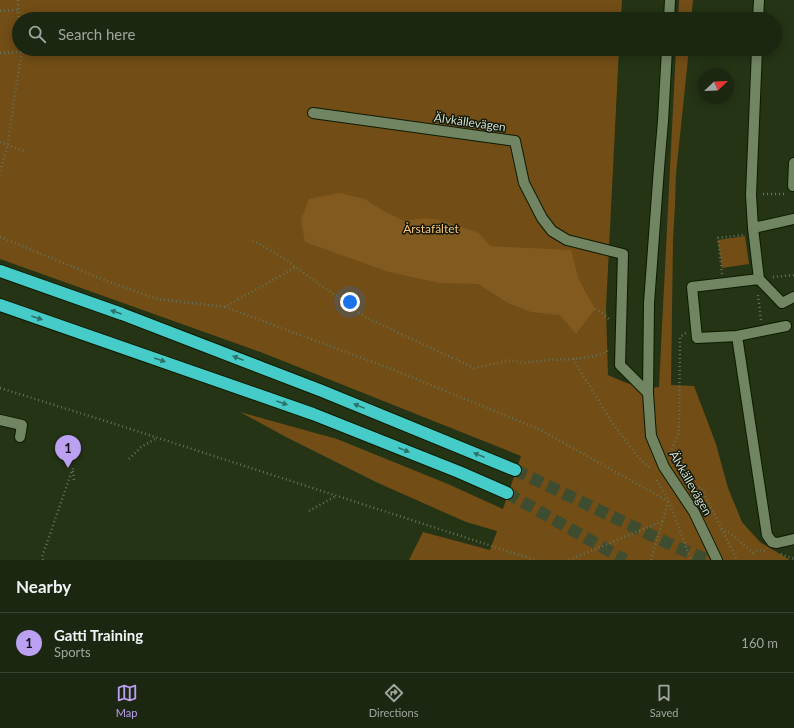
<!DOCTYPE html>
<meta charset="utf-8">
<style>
:root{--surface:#1b2710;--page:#242f19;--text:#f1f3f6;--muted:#a0a59f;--line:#394430;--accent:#bca0f2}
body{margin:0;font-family:Lato,sans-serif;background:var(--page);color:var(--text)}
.compass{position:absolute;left:698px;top:68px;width:36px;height:36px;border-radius:50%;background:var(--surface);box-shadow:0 2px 10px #0003;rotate:67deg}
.you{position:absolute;left:350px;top:302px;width:14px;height:14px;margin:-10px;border:3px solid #fff;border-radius:50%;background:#1a73e8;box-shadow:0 0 0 6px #1a73e833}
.badge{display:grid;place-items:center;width:26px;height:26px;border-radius:50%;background:var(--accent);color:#111;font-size:13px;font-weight:700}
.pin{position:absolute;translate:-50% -33px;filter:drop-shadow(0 1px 2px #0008)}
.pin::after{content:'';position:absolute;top:21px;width:14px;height:12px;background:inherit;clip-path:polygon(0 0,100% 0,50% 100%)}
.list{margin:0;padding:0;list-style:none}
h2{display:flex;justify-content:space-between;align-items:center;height:52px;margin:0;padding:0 16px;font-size:17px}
h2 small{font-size:13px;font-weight:400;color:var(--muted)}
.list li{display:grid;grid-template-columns:26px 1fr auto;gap:12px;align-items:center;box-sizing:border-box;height:60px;padding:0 16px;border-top:1px solid var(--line)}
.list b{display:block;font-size:15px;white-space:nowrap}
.list p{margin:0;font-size:13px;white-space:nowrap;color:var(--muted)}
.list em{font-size:13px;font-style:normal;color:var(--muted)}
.icon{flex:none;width:22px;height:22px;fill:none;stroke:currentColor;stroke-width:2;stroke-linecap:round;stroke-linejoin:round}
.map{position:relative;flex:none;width:794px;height:560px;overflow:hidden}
.search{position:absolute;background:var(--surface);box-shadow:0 2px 10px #0003;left:12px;right:12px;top:12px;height:44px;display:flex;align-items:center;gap:10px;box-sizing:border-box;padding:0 14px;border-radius:22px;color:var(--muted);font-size:15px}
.sheet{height:112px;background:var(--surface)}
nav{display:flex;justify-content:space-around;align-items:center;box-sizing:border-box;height:56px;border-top:1px solid var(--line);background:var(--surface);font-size:11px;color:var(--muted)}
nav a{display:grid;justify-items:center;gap:2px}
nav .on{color:var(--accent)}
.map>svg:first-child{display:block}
</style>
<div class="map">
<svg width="794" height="560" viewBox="0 0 794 560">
<rect width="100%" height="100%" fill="#243415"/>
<!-- green -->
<path fill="#724d16" d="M0,0H622L621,19H19V49H619L606,308L608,375C626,383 640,390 659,387L676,49H689L676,174L675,205L673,241L671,385L694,386L716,444L728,488L742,522L760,542L790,560H409L423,532L490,550L497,531L466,522L378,483L286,437L240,412L337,439L448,484L503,509L521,456L263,353L0,259Z
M679,0H693L691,19H678Z
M745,236L749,264L722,268L718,240Z"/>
<!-- forest -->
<path fill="#825a20" d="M339,193L365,199L382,210L404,221L426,218L444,221L479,233L490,246L571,250L579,280L595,309L576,334L560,315L531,312L508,303L478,284L439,283L389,272L305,242L301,220L309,199Z"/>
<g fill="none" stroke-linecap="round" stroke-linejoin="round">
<!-- highway-tunnel -->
<path stroke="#3e4d30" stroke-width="12" stroke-dasharray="12 6" stroke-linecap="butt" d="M515,470L676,547L708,560
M507,493L625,560"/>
<!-- minor casing -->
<g stroke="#0c1b00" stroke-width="12">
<path id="minor" d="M669,19L670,0
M758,19L759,0
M667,49L663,121L659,168L649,303L648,393L651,436L664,467L694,512L717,560
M313,113L515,141L524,183L542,218L552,231L567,240L623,254L620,365L648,393
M793,186L794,163
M794,219L753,228L759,279L782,303L794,297
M753,228L751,195L757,49
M759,279L692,287L697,338L737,336L786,326
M737,336L767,535L772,542L777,543L794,539
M0,420L22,425L20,437"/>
</g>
<!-- highway casing -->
<g stroke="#0c1b00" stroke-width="14">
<path id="highway" d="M0,271L122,314L322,391L515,470
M0,305L313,414L459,472L507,493"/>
</g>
<!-- path -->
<path stroke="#657358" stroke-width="2.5" stroke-dasharray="1 3" stroke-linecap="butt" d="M18,0L19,20
M0,11L18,10
M0,53L22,52V49
M0,142L24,151
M0,171L8,145L15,92L22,52
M763,194H786
M0,237L107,281L157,299L225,307L296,267
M253,240L283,258L365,317L474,368L511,360L523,363L548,360L573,359L591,357L607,352V349
M722,274L718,238L743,235
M773,277L794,275
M758,295L761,320
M225,307L394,370L541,430L669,502
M595,309L602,313L609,319
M573,359L613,424L639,458L651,469
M0,388L118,425L535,560
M670,453L679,433L680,337L686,333
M129,459L141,447L157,438
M73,471L74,480
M657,480L669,502L691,560
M692,491L701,487L737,560
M309,511L336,496
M721,529L730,533L753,553L758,550L765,551
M781,554L794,559
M43,560L42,557L73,468
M569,560L663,521
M651,560L668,503"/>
<!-- minor -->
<use href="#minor" stroke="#718563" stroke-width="10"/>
<!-- highway -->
<use href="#highway" stroke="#45ccc8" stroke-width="12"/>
</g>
<!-- one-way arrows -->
<defs><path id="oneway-solid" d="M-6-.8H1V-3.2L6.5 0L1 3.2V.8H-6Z"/></defs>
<g fill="#2c726a">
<use href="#oneway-solid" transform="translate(116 312) rotate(-161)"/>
<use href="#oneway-solid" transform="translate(37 318) rotate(19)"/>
<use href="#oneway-solid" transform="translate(238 358) rotate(-159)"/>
<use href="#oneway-solid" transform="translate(160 360) rotate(19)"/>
<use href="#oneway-solid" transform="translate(282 403) rotate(19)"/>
<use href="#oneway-solid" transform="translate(359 406) rotate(-158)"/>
<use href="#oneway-solid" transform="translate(404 450) rotate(22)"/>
<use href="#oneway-solid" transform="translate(479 455) rotate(-158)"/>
</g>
<g text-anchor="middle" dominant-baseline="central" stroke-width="3" stroke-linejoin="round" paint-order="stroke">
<!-- street labels -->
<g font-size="12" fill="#d2ddca" stroke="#12190c">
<text transform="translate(470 122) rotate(8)">Älvkällevägen</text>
<text transform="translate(691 483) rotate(60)">Älvkällevägen</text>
</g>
<!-- park labels -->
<g font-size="12" fill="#ffc47a" stroke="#12190c">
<text x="431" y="228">Årstafältet</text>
</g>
</g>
</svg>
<svg class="compass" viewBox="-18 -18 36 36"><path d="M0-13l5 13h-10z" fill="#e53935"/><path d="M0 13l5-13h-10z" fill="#a0a59f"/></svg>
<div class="you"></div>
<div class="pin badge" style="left:68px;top:468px">1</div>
<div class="search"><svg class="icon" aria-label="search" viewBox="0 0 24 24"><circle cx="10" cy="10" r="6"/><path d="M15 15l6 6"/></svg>Search here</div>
</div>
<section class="sheet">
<h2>Nearby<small></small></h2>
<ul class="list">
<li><span class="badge">1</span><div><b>Gatti Training</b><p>Sports</p></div><em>160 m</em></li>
</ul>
</section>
<nav>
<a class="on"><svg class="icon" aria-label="map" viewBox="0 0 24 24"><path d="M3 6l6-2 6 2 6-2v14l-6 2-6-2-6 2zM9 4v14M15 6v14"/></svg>Map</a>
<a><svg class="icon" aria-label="directions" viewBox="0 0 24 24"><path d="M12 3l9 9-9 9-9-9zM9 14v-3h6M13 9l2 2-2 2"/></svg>Directions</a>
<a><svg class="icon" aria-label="saved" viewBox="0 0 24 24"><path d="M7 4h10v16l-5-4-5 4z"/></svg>Saved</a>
</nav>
